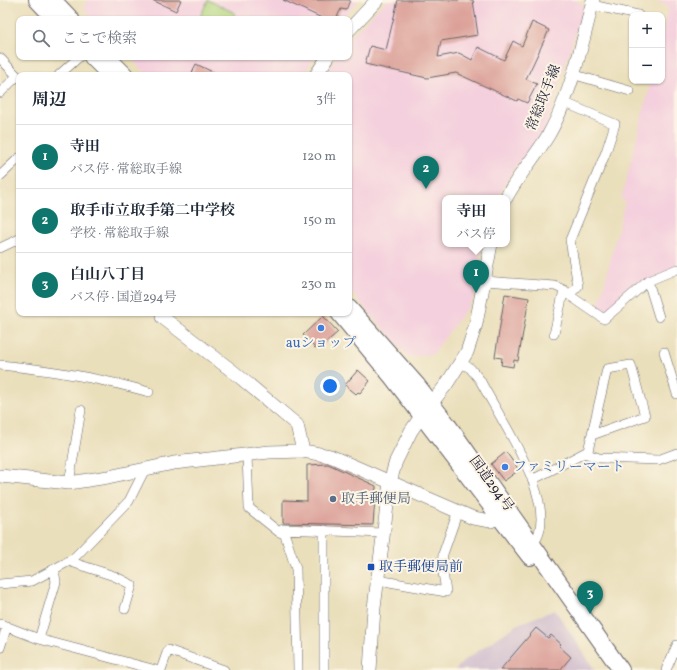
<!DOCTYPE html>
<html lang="ja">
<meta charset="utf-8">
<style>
:root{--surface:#fff;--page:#f6f6f7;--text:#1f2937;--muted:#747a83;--line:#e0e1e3;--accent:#0f766e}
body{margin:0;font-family:Vollkorn,"Noto Serif JP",serif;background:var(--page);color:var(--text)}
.controls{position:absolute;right:12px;top:12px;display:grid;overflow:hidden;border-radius:8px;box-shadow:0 1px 3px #0004}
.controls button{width:36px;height:36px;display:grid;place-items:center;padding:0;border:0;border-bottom:1px solid var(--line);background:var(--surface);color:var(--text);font:20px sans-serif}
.you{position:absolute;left:330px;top:386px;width:14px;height:14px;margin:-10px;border:3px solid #fff;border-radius:50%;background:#1a73e8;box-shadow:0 0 0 6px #1a73e833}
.badge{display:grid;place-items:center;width:26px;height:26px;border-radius:50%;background:var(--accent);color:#fff;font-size:13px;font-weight:700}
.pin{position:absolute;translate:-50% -33px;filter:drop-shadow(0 1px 2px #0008)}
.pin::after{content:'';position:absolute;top:21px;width:14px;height:12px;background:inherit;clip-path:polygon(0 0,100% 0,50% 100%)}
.popup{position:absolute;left:442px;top:195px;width:68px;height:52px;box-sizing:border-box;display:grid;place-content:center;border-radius:8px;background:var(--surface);filter:drop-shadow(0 1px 3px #0005);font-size:13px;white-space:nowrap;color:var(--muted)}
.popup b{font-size:15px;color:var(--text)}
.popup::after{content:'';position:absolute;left:50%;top:100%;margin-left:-8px;border:8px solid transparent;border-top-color:var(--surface)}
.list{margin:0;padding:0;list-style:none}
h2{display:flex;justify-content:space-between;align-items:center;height:52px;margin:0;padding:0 16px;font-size:17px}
h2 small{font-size:13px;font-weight:400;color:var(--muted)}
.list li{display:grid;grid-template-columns:26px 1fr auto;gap:12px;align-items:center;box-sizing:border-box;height:64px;padding:0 16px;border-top:1px solid var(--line)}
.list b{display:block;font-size:15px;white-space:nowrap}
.list p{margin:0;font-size:13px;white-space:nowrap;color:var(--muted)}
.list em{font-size:13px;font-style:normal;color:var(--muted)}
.icon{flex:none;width:22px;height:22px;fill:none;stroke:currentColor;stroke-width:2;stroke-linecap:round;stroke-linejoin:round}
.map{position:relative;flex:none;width:677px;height:670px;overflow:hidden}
.search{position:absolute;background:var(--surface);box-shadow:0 1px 3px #0004;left:16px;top:16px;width:336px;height:44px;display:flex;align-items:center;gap:10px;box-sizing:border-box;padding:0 14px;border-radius:8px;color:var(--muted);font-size:15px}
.panel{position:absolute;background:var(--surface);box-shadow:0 1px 3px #0004;left:16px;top:72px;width:336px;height:244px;border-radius:8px}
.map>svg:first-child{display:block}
</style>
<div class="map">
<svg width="677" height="670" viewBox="0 0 677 670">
<rect width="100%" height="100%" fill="#fcf5e5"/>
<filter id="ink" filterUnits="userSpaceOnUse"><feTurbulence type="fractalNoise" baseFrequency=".025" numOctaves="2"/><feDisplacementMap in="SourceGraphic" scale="8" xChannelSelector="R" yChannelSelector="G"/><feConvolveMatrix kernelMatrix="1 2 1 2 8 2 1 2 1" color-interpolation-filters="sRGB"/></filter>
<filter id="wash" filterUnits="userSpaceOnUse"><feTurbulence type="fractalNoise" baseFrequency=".012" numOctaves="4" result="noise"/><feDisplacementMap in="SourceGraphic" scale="16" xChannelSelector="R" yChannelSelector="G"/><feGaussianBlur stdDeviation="0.9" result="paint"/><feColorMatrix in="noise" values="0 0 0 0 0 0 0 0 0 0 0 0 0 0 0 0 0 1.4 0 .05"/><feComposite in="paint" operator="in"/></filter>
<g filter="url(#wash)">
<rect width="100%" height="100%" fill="#eadfbb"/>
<!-- built -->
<path fill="#f4cfdd" d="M86,0H360L348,11L344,19H93L83,8L86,4Z
M387,0H575L584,5L544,133L514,167L498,198H445V244H482L474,298L433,354L408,357L349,290V75H326L336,57H349V38Z
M655,0H677V265L602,314L596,311L602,294L625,201L621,200L651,81H662V35L669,7Z
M130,57H314L303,75H147Z"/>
<!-- industrial -->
<path fill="#d0bdcd" d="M555,610L595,670H455L465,660L518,624Z"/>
<!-- green -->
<path fill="#b0d47c" stroke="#697b5c" d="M208,0L235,13L232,19H199Z"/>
<g id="blocks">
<!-- building -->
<path fill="#dba099" d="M152,0H181L176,11Z
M283,0H350L346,10L341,9L336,19H324Z
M398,0H473L478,35L441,41L438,57L459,53L472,60L478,47L504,60L513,41L522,46L532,22L549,30L526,79L537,84L527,103L518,99L517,101L456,73L427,78L365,64L370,46L386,50Z
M196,64L219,75H191Z
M505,294L529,298L518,361L514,360L513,367L501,365L502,358L495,357Z
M323,316L338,332L324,344L322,342L315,348L303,335Z
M358,370L370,381L360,393L358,392L356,394L345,385Z
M506,452L519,470L504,481L491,464Z
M328,464L376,486L373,525L283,523V500L307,501V465Z
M536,628L548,638L551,635L561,644L559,646L571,657L560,670H500Z"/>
</g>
</g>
<g filter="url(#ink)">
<use href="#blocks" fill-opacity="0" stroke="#686468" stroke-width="1"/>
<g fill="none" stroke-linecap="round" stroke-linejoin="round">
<!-- street casing -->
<g stroke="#686468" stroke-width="10">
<path id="street" d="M592,5L638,15
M0,58L19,78
M572,74L630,91
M59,75L79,57
M0,93L17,76
M563,102L615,124L606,152L570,240L578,286L569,295L604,319L648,281L677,269
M0,176L19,158
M0,248L19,239
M485,281L555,286L564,290
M648,281L659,317
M554,334L564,290L567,293
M664,352L677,394
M461,363L470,368L480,380C497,415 568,513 530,547
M0,365C51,370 100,378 149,392
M584,453L599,458L658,460L677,453
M247,455L249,508L279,532L285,534
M532,480L588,451L607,369L631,365L645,416L592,435
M69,483L81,410
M324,530V670
M68,561L114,576L132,585L125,609
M54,569L56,582L39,639L156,670
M378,580L446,592L442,566L443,554L458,511
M0,584L32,581L73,559L129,501L145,469
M0,624L39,639
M0,648L7,626
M161,670L168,650L224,670
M298,670L296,569L283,529L383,533
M666,670L677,645"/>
</g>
<!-- secondary casing -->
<g stroke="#686468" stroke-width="14">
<path id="secondary" d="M349,30L377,0
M316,75L328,57
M506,198C518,175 536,156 549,134C570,97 583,42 593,0
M162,317L235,373L297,425L303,451
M0,476L69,483L108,477L174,463L269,452L303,451L330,456L473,518L491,521L499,517
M370,670L374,608L390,482L396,461L411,431L422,415L446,385L467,352L476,324L491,244"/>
</g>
<!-- highway casing -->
<g stroke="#686468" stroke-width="18">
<path id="highway" d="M37,0L55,19
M53,0L71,19
M92,57L110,75
M107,57L125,75
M349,308L417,385L448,425L621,670
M339,313L392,377L530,557"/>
</g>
<!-- street -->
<use href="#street" stroke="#fff" stroke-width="9"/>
<!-- secondary -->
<use href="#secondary" stroke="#fff" stroke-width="13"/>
<!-- highway -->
<use href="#highway" stroke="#fff" stroke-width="16"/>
</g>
</g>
<!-- markers -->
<g fill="#3f7fe0" stroke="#fcf5e5" stroke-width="1.5">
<circle cx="321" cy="328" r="4"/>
<circle cx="505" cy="467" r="4"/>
</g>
<circle fill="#5c6f8a" stroke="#fcf5e5" stroke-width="1.5" cx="333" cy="499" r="4"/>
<rect fill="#1a4fb4" stroke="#fcf5e5" stroke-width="1.5" x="367" y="563" width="8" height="8" rx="2"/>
<g text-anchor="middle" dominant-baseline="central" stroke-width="4" stroke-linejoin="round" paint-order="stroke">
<!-- street labels -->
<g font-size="14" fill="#22223b" stroke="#fcf5e5">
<text transform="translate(544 98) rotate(-68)">常総取手線</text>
<text transform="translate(491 484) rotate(54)">国道294号</text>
</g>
<!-- shop labels -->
<g font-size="14" fill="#366cbe" stroke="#fcf5e5">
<text x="321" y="343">auショップ</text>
<text x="513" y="467" text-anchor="start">ファミリーマート</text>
</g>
<!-- service labels -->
<g font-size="14" fill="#4e5e75" stroke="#fcf5e5" text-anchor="start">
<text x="341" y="499">取手郵便局</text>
</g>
<!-- transit labels -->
<g font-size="14" fill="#164399" stroke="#fcf5e5" text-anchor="start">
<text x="379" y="567">取手郵便局前</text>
</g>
</g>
</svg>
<div class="controls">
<button>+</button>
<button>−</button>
</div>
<div class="you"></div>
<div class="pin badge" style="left:476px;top:293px">1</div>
<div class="popup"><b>寺田</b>バス停</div>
<div class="pin badge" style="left:426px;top:189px">2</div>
<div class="pin badge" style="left:590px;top:614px">3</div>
<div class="search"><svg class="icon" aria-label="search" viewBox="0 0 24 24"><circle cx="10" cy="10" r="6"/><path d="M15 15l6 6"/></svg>ここで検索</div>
<section class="panel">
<h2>周辺<small>3件</small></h2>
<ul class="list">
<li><span class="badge">1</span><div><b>寺田</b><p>バス停 · 常総取手線</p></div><em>120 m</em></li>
<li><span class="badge">2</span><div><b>取手市立取手第二中学校</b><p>学校 · 常総取手線</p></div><em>150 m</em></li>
<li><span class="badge">3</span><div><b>白山八丁目</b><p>バス停 · 国道294号</p></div><em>230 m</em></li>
</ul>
</section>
</div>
